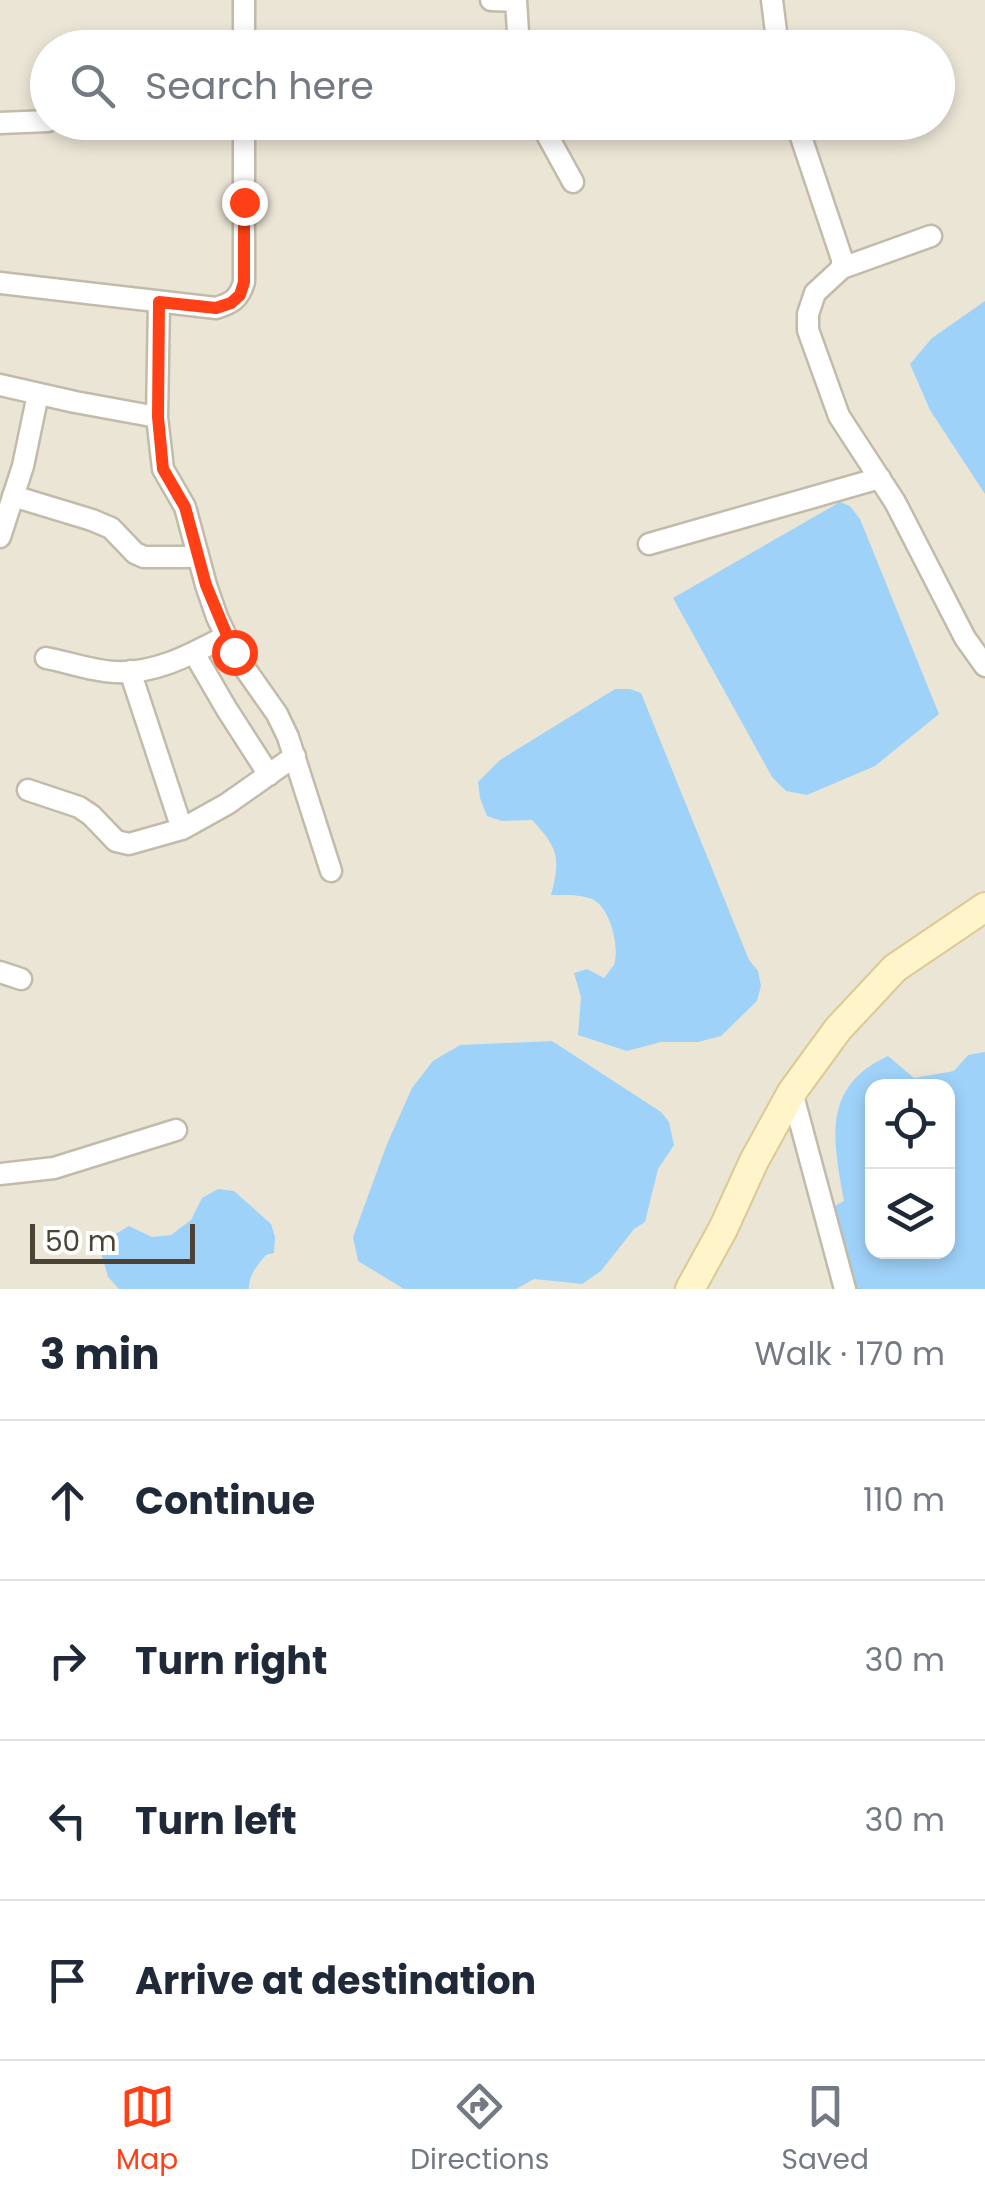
<!DOCTYPE html>
<meta charset="utf-8">
<style>
:root{--surface:#fff;--page:#f6f6f7;--text:#1f2937;--muted:#747a83;--line:#e0e1e3;--accent:#ff4017}
body{margin:0;font-family:Poppins,sans-serif;background:var(--page);color:var(--text)}
.controls{position:absolute;right:30px;bottom:30px;display:grid;overflow:hidden;border-radius:20px;box-shadow:0 5px 15px #0003}
.controls button{width:90px;height:90px;display:grid;place-items:center;padding:0;border:0;border-bottom:2px solid var(--line);background:var(--surface);color:var(--text);font:50px sans-serif}
.scale{position:absolute;left:30px;bottom:25px;width:165px;box-sizing:border-box;padding-left:10px;border:5px solid #4b4336;border-top:0;font-size:28px;line-height:35px;white-space:nowrap;color:#4b4336;-webkit-text-stroke:8px #fff;paint-order:stroke}
.stop{position:absolute;width:30px;height:30px;margin:-22px;border:8px solid #ff4017;border-radius:50%;background:#fff}
.stop.end{background:#ff4017;border-color:#fff;box-shadow:0 2px 10px #0008}
.list{margin:0;padding:0;list-style:none}
h2{display:flex;justify-content:space-between;align-items:center;height:130px;margin:0;padding:0 40px;font-size:42px}
h2 small{font-size:32px;font-weight:400;color:var(--muted)}
.list li{display:grid;grid-template-columns:65px 1fr auto;gap:30px;align-items:center;box-sizing:border-box;height:160px;padding:0 40px;border-top:2px solid var(--line)}
.list b{display:block;font-size:38px;white-space:nowrap}
.list em{font-size:32px;font-style:normal;color:var(--muted)}
.icon{flex:none;width:55px;height:55px;fill:none;stroke:currentColor;stroke-width:2;stroke-linecap:round;stroke-linejoin:round}
.map{position:relative;flex:none;width:985px;height:1289px;overflow:hidden}
.search{position:absolute;background:var(--surface);box-shadow:0 5px 15px #0003;left:30px;right:30px;top:30px;height:110px;display:flex;align-items:center;gap:25px;box-sizing:border-box;padding:0 35px;border-radius:55px;color:var(--muted);font-size:38px}
.sheet{height:770px;background:var(--surface)}
nav{display:flex;justify-content:space-around;align-items:center;box-sizing:border-box;height:140px;border-top:2px solid var(--line);background:var(--surface);font-size:28px;color:var(--muted)}
nav a{display:grid;justify-items:center;gap:5px}
nav .on{color:var(--accent)}
.map>svg:first-child{display:block}
</style>
<div class="map">
<svg width="985" height="1289" viewBox="0 0 985 1289">
<rect width="100%" height="100%" fill="#f6f2e9"/>
<!-- residential -->
<path fill="#ebe5d6" fill-rule="evenodd" d="M0,0H985V1289H0ZM48,48H938V122H48ZM872,1086H948V1252H872Z"/>
<!-- water -->
<path fill="#9fd2f9" fill-rule="evenodd" d="M985,301V494L930,410L910,364L932,338Z
M840,502L850,506L860,519L939,714L875,766L807,795L786,791L772,777L673,598Z
M615,689H630L641,693L749,960L758,971L761,986L757,1001L721,1036L698,1042H661L627,1051L578,1035L581,997L574,973L587,969L604,978C605,977 613,966 614,965C620,946 610,907 592,899C579,894 565,895 551,895C561,857 558,848 532,820L502,821L487,816L480,798L478,782L500,760Z
M552,1041L661,1112L669,1122L674,1145L658,1169L645,1222L634,1229L601,1271L582,1284L534,1279L516,1289H404L358,1261L353,1237L387,1144L412,1088L433,1061L460,1045Z
M985,1052V1289H857L831,1208L844,1201C833,1140 821,1087 888,1056L914,1078L954,1071L968,1055ZM872,1086H948V1252H872Z
M218,1189L234,1191L271,1224L275,1237L274,1253L266,1255C258,1264 248,1276 249,1289H119L108,1277L101,1252L114,1235L129,1226L152,1237L171,1235L191,1220L202,1198Z"/>
<g fill="none" stroke-linecap="round" stroke-linejoin="round">
<!-- street casing -->
<g stroke="#c3bbaa" stroke-width="25">
<path id="street" d="M491,0L516,1
M516,0L519,48
M772,0L778,48
M244,48V0
M302,122L324,127L400,122
M540,122L573,182
M796,122L842,259V268L815,293L808,314V330L839,416L895,502L965,638L985,666
M0,123L48,121
M842,268L931,236
M0,283L216,308C232,303 239,299 244,282V122
M159,302L157,417L163,469L185,507L206,585L217,617L234,653L277,714L288,737L331,871
M0,385L75,402L157,417
M13,496L92,520L111,528L135,553L144,557H198
M0,537L23,466L38,394
M649,544L880,478
M194,653L226,708L269,775
M46,658C68,662 92,671 115,672C157,674 191,654 226,636
M130,671L182,829
M28,790L79,807L91,815L116,841L129,844L182,829L227,804L295,756
M0,972L21,979
M792,1092L845,1289
M0,1174L54,1168L176,1130"/>
</g>
<!-- secondary casing -->
<g stroke="#dbca93" stroke-width="32">
<path id="secondary" d="M690,1289L723,1229L754,1161L792,1092L838,1029L895,968L985,907"/>
</g>
<!-- street -->
<use href="#street" stroke="#fff" stroke-width="20"/>
<!-- secondary -->
<use href="#secondary" stroke="#fff4ca" stroke-width="28"/>
</g>
<g fill="none" stroke-linecap="round" stroke-linejoin="round">
<!-- route -->
<path stroke="#ff4017" stroke-width="12" d="M234,652L206,585L185,507L163,469L158,417L159,302L216,308L231,303L240,295L244,282V202"/>
</g>
</svg>
<div class="controls">
<button><svg class="icon" aria-label="locate" viewBox="0 0 24 24"><circle cx="12" cy="12" r="6"/><path d="M12 2v4M12 18v4M2 12h4M18 12h4"/></svg></button>
<button><svg class="icon" aria-label="layers" viewBox="0 0 24 24"><path d="M12 4l9 5-9 5-9-5zM3 14l9 5 9-5"/></svg></button>
</div>
<div class="scale">50 m</div>
<div class="stop" style="left:234px;top:652px"></div>
<div class="stop end" style="left:244px;top:202px"></div>
<div class="search"><svg class="icon" aria-label="search" viewBox="0 0 24 24"><circle cx="10" cy="10" r="6"/><path d="M15 15l6 6"/></svg>Search here</div>
</div>
<section class="sheet">
<h2>3 min<small>Walk · 170 m</small></h2>
<ul class="list">
<li><svg class="icon" aria-label="ahead" viewBox="0 0 24 24"><path d="M12 20V5M6 11l6-6 6 6"/></svg><div><b>Continue</b></div><em>110 m</em></li>
<li><svg class="icon" aria-label="right" viewBox="0 0 24 24"><path d="M7 20v-9h11M14 6l5 5-5 5"/></svg><div><b>Turn right</b></div><em>30 m</em></li>
<li><svg class="icon" aria-label="left" viewBox="0 0 24 24"><path d="M17 20v-9H6M10 6l-5 5 5 5"/></svg><div><b>Turn left</b></div><em>30 m</em></li>
<li><svg class="icon" aria-label="arrive" viewBox="0 0 24 24"><path d="M6 21V4h12l-3 4 3 4H6"/></svg><div><b>Arrive at destination</b></div></li>
</ul>
</section>
<nav>
<a class="on"><svg class="icon" aria-label="map" viewBox="0 0 24 24"><path d="M3 6l6-2 6 2 6-2v14l-6 2-6-2-6 2zM9 4v14M15 6v14"/></svg>Map</a>
<a><svg class="icon" aria-label="directions" viewBox="0 0 24 24"><path d="M12 3l9 9-9 9-9-9zM9 14v-3h6M13 9l2 2-2 2"/></svg>Directions</a>
<a><svg class="icon" aria-label="saved" viewBox="0 0 24 24"><path d="M7 4h10v16l-5-4-5 4z"/></svg>Saved</a>
</nav>
